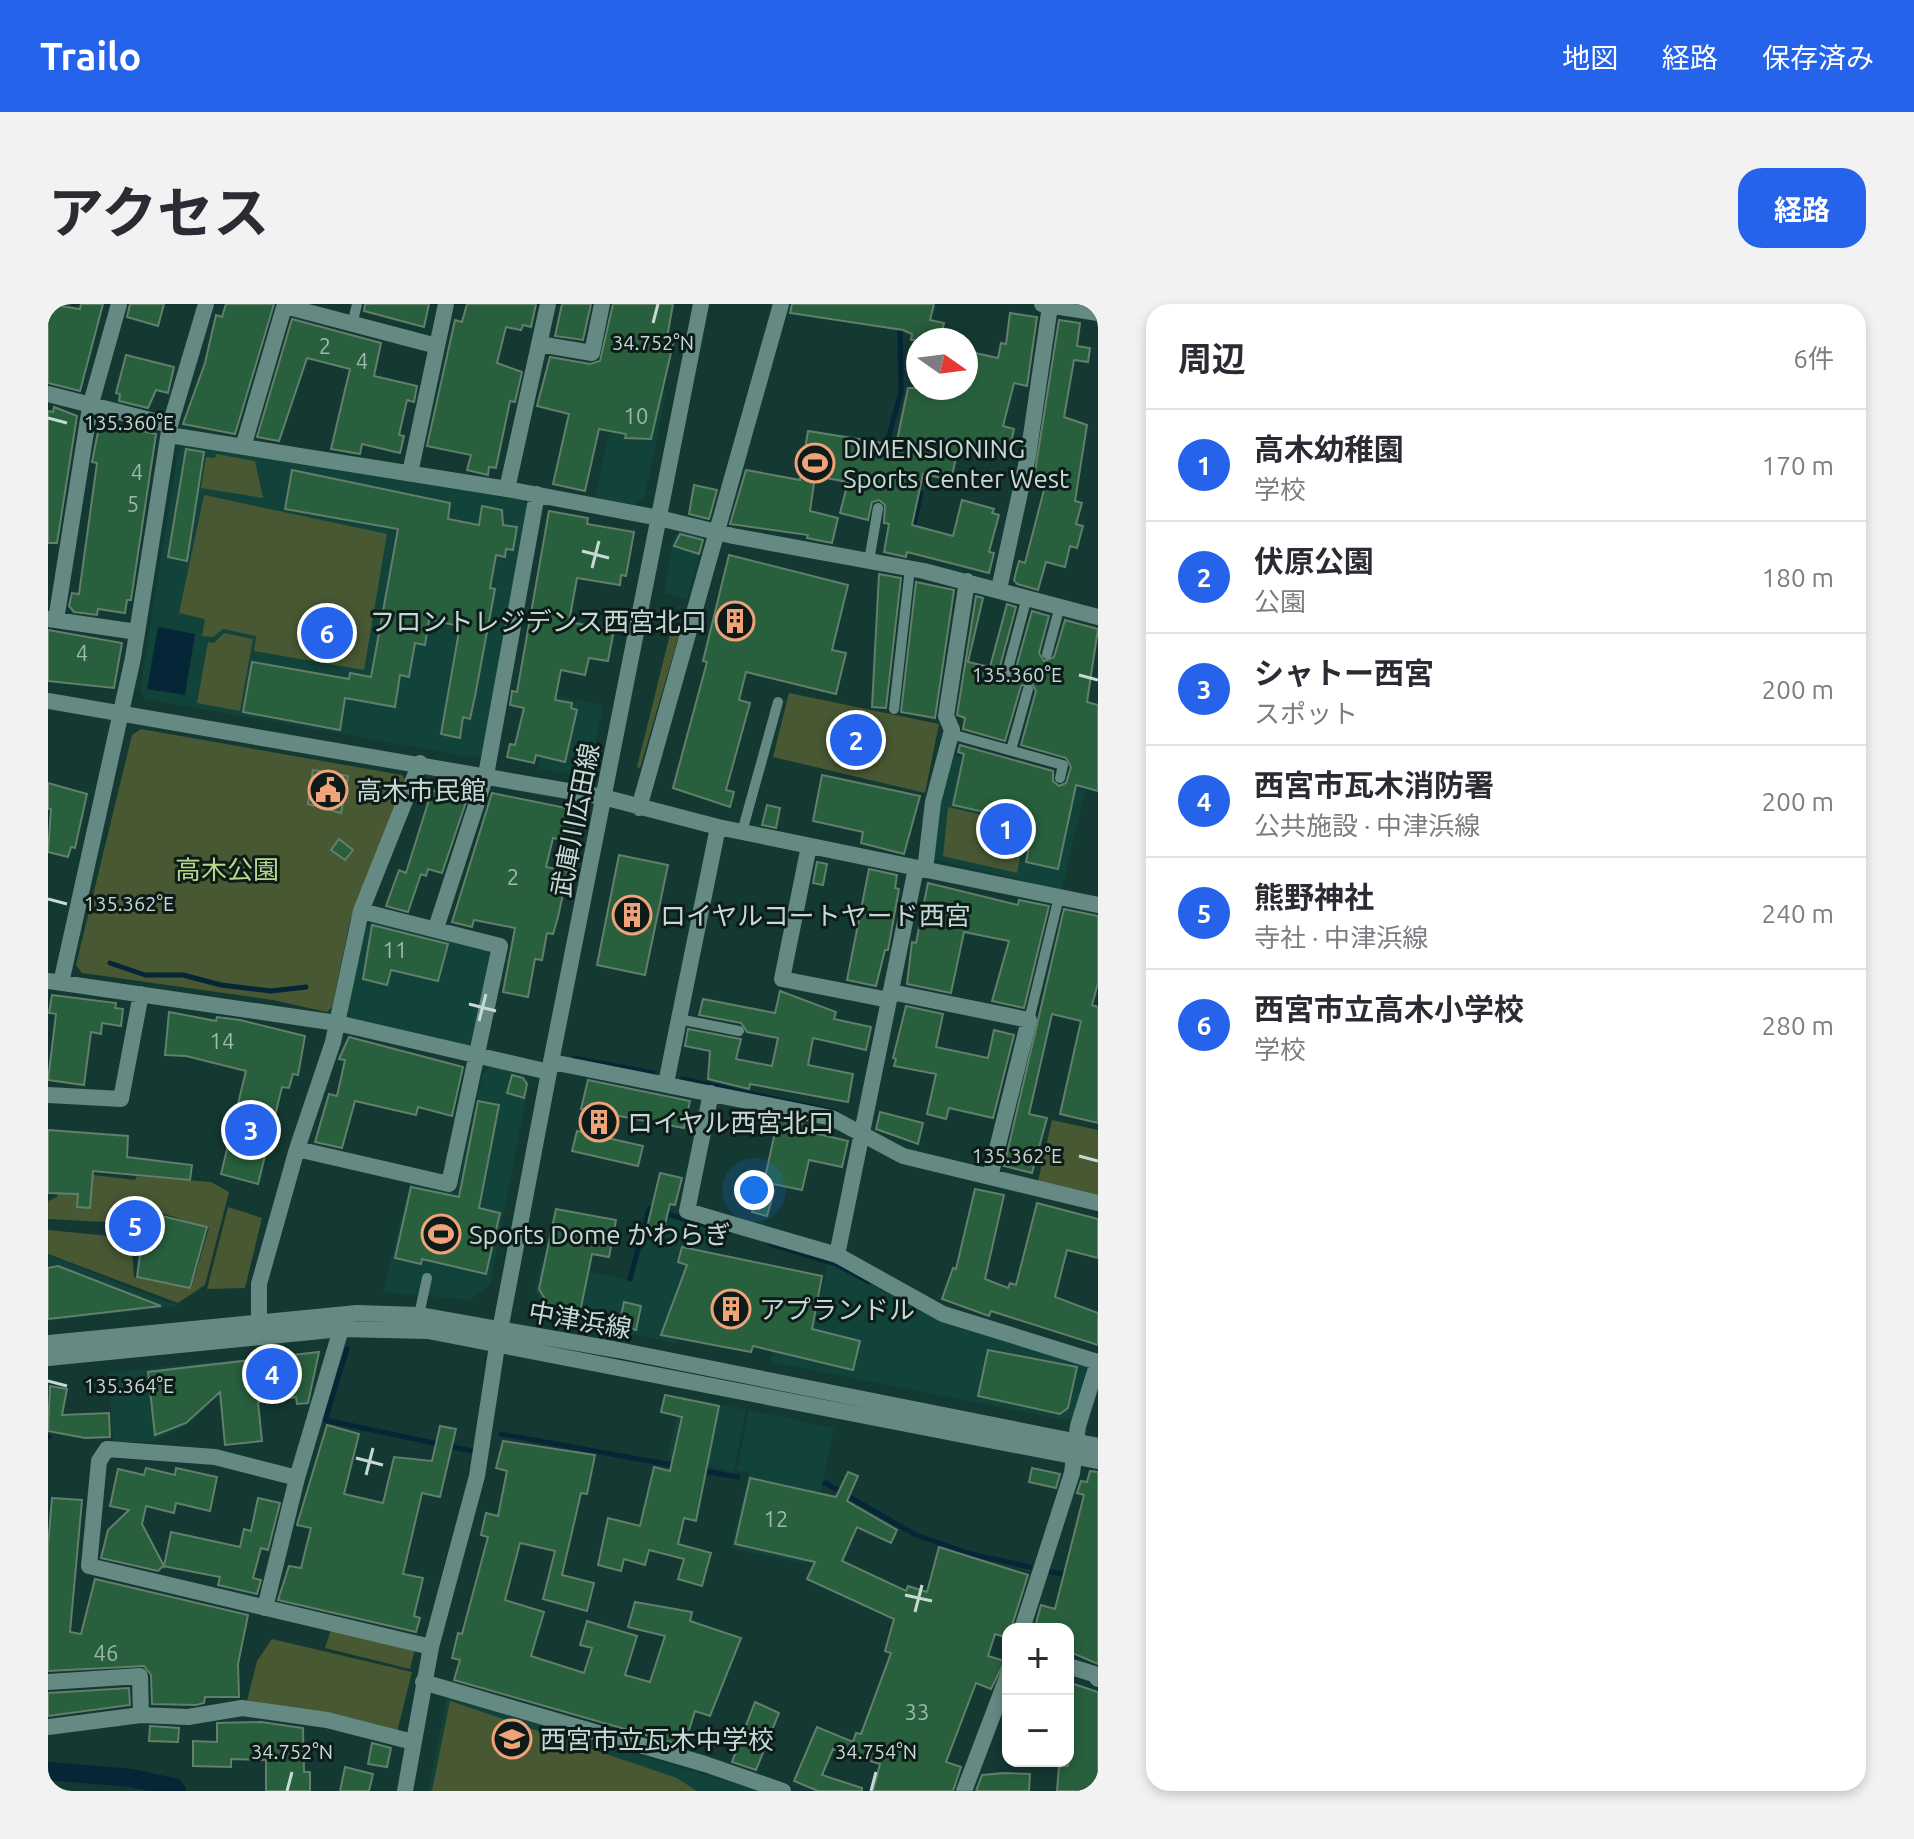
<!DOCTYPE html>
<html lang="ja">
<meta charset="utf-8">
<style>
:root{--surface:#fff;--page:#f2f2f3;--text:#2b2b33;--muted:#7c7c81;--line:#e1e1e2;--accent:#2563eb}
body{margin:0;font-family:Ubuntu,"Noto Sans JP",sans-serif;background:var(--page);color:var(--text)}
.controls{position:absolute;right:24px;bottom:24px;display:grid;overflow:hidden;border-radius:16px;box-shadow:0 4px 12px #0003}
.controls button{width:72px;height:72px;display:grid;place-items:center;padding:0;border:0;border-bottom:2px solid var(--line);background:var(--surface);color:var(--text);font:40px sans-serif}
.compass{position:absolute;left:858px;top:24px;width:72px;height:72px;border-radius:50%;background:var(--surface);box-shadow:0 4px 12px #0003;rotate:104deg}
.you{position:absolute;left:706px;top:886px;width:28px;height:28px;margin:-20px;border:6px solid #fff;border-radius:50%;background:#1a73e8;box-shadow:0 0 0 12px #1a73e833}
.badge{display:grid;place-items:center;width:52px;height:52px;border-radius:50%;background:var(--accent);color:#fff;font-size:26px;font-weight:700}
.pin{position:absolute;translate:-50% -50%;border:4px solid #fff;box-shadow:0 2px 8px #0006}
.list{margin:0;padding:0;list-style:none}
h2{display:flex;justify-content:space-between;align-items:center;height:104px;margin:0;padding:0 32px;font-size:34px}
h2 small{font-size:26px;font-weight:400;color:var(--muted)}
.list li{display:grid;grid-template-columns:52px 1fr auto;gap:24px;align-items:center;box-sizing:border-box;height:112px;padding:0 32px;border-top:2px solid var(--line)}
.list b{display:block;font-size:30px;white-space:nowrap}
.list p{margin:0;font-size:26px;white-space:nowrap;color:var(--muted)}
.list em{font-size:26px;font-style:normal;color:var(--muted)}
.map{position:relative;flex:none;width:1050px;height:1487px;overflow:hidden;border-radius:24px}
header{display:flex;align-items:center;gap:48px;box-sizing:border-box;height:112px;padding:0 40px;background:var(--accent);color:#fff}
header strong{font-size:38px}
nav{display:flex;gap:44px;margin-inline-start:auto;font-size:28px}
.intro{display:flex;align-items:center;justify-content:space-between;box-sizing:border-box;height:192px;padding:0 48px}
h1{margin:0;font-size:56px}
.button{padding:20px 36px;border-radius:24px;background:var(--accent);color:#fff;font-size:28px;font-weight:700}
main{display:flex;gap:48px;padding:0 48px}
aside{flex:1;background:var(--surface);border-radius:24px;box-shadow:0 4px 12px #0003}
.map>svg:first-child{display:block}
</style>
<header>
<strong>Trailo</strong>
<nav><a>地図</a><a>経路</a><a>保存済み</a></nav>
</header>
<div class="intro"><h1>アクセス</h1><a class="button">経路</a></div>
<main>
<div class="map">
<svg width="1050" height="1487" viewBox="0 0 1050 1487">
<rect width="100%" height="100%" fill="#143832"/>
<!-- built -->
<path fill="#12433b" d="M572,77L618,88L597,192L587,201L547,193Z
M137,142L475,196L480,203L436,449L428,454L98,395L92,387L130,147Z
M636,227L656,233L639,295L616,290L626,232Z
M506,391L555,402L542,465L536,472L490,465Z
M903,450L1037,486L1014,586L885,555L891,495Z
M327,617L437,642L443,653L423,737L417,743L303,714L298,706L316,623Z
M443,763L475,769L481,779L442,980L421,996L335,988L362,879L408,889L435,769Z
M601,906L667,926L628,1040L500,1011L487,986L493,958L582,976Z
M0,951L115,997L134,1002L0,1017Z
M780,959L899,1020L1035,1062L1039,1065L1025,1113L1018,1116L722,1058L733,1015L765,1022Z
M168,1057L157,1105L141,1120L106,1137L65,1139L61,1069Z
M633,1092L698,1106L686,1168L620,1153Z
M701,1106L786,1124L758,1260L683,1244L701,1169L689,1166Z
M399,1393L677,1477L713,1487H380Z"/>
<!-- green -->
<path fill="#485833" d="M168,150L207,157L215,194L153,184L158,153L167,154Z
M156,191L339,230L316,366L206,347L208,332L175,325L165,333L154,332L157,315L131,309Z
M634,321L592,464L589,463L623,326Z
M176,329L205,335L192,407L149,399L160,338L166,339Z
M741,389L891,420L877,489L725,453Z
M93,425L354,471L359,479L302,617L284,703L279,708L225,696L34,669L28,661L84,431Z
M900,503L978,521L969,569L895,552Z
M1004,816L1050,826V891L990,877Z
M20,868L87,876L89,872L163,878L181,888L157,981L130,999L0,950V926L83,934L86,973L143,985L161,924L110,908L96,920L0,915V897L9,893Z
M180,903L214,914L197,984L159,985Z
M283,1326L367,1345L362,1365L277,1344Z
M224,1335L364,1368L349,1428L199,1397L209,1357Z
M402,1397L629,1474L649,1487H384Z"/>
<!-- water -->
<path fill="#042636" d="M110,323L147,330L137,391L99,385Z"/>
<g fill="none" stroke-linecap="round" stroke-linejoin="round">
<!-- stream -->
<path stroke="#042636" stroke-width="5" d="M837,146L853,88L852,19
M865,188L873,189L865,226
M62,659L97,671H135L173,681L223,687L258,683
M526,754L605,769
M634,775L788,808
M722,940L788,960L821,978
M582,975L601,905L682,928
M299,1045L277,1116L424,1147
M453,1130L629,1162
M0,1133H1
M651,1166L690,1173
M777,1179L868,1231L923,1250L982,1263
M1003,1268L1021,1271"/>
<!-- canal -->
<path stroke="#042636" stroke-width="18" d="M0,1467L83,1474L126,1483L129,1487"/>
</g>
<!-- building -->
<path fill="#285f3d" stroke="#637e6b" stroke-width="2" d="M0,0L32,5L33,0H55L32,87L0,79Z
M82,0H116L110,22L79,13Z
M178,0H226L187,130L135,120L157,59L168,11L174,13Z
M317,0H381L376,23L316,7Z
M419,0H488L483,23L475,21L473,26L458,23L449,59L474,68L467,98L462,97L448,164L441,163L440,171L419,166L423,151L379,142L407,16L414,18Z
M514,0H543L535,36L507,32Z
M565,0H625L618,39L625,40L603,135L577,134L578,130L551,125L537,187L505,180L521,110L489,102L502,53L542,60L552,57Z
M744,0H886L882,16L896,19L892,36H863L864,30L855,26L742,9Z
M962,9L989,13L979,82L966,79L955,122L966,125L961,148L916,138L915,145H910L903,176L875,170L864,221L905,232L914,196L946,205L944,209L951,211L941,248L946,249L941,269L859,248L858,253L836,248L841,220L836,219L837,201L831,196L824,198L820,216L792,209L800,178L767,172L762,207L790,214L784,239L759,234L760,231L682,220L698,166L752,176L760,127L848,141L860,84H918V47L950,54L953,39L958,40Z
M244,15L333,39L326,72L369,82L366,98L359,96L351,131L356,132L352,149L314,140L312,150L283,145L302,65L259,54L231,137L209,133Z
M1011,16L1032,19L1029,42L1042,44L1040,58L1026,56L1016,113L1039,121L1027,197L1034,199L1028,220L1035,222L1029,244L1022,242L1017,263L998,258L990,286L969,280L966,276L971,257L977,259L997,182L985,180Z
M78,51L126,63L120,89L108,86L100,104L71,97L72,90L68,89Z
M6,103L29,112L9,239H0V107L5,108Z
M52,118L108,130L83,296H79L77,309L50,305L49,311L26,308L21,302L24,289L31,290L49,159L44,158Z
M138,145L156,148L139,257L120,253Z
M244,166L402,199L400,215L431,221L434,202L454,206L455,221L469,223L465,246L458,245L457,253L448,251L442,284L447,285L427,392L422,415L415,413L412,434L393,430L412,322L381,316L377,341L367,339L361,373L352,371L347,403L297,394L292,426L195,408L204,358L301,375L302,369L323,373L350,225L237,205Z
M646,181L669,186L661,215L641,210Z
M501,207L540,214L539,220L586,228L578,272L573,271L572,281L529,274L521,318L566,326L560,357L541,354L537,371L513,366L507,396L524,399L523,404L529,406L517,458L488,451L486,459L459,453L462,440L467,441L476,404L462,401L464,387L469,388Z
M632,230L655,236L651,250L626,242Z
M681,251L800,281L784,346L798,349L788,390L698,368L691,396L702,399L678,486L686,488L682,503L625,484L659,358L655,357Z
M831,270L853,274L838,404L824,403Z
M868,278L906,286L887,414L853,408Z
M928,292L935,294L920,358L942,363L959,300L968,303L951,366L956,375L966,371L984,307L1001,312L991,349L996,357L1006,353L1017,316L1050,325L1039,398L1050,401V487L1028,481L1010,565L978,558L986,519L905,501L916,450L910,448L912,441L1005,467V477L1011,482L1018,479L1023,463L1018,454L973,441L988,387L983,378L973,382L957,437L915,425L917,414L909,411Z
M0,326L74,339L66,384L0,377Z
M265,466L300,472L293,509L260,500Z
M774,471L872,492L856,550L813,539L815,528L765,517Z
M0,479L39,490L27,544L23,543L20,553L0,548L3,505H0Z
M390,484L420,492L394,569L380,565L378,572L373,570L360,608L338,602L351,566L358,569L384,486L389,488Z
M444,489L523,505V510L528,511L523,538L505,534L498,563L520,567L510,613L505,630L499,629L494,656L487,655L480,693L455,688L467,624L426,616L424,623L404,618Z
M719,501L732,504L728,524L714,521Z
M291,535L305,546L297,556L283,546Z
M571,551L620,561L597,671L549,661Z
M769,558L779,560L775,581L765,579Z
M821,565L849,571L847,584L851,585L840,646H837L828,682L799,676Z
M880,579L970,601L971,596L1001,602L976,704L944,697L961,637L916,628L903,689L859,680L864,638L868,639Z
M1016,605L1050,612V679L1044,701L1050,703V819L1012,810L1033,717L1004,710L981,810L999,814L984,869L956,862Z
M324,621L400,640L390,677L343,666L339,681L315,675Z
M732,687L788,708L786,715L823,723L818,746L765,734L760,761L805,770L800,798L702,780L701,785L660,775L662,747L637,742L640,725L693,735L688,755L724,762L730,734L699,728L693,719L651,711L655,695L727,709Z
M4,691L68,699L67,704L75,705L73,722L54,719L53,730L43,728L36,781L0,776L8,710L1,709Z
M858,702L895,710L888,743L940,754L946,726L966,731L945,814L901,804L898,815L879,810L888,770L846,762L848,755L845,754Z
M121,708L168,717L169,713L192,716L257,732L250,771L245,770L241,784L234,783L210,880L173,870L198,767L138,752L117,751Z
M301,733L415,763L404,812L370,803L368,811L307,797L294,844L267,838L281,790L289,792L297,756L291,755Z
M464,771L475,774L479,780L476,794L459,789Z
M540,776L642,797L636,824L533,805Z
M430,797L451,801L431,904L452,909L438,970L374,955L373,960L347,954L363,883L411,893Z
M832,808L875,819L870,840L828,825Z
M730,815L768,823L766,829L800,837L794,863L761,856L754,886L716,878Z
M0,826L80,832L79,853L144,861L142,876L45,867L42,904L29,903L30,890L0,889Z
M529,827L595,842L590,862L524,847Z
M612,869L634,874L627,901L622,900L613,936L597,932Z
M710,883L726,887L719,912L704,908Z
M927,885L956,891L937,975L960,984L962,979L968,981L989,899L1050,915V954L1019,946L1007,993L1050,1009V1041L943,1007L941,1012L894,995L905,964L908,965Z
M508,905L568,916L561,953L544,950L531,1013L504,1007L491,985Z
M114,912L159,923L142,984L89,973L93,943L98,944L105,917L112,919Z
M634,943L774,972L764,1025L812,1037L805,1066L705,1042L703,1048L613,1031L639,961L630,958Z
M10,962L113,1002L0,1015V964Z
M576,998L593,1002L588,1026L571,1022Z
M940,1046L1029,1063L1020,1104L1012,1110L930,1092Z
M271,1048L260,1099L249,1100L248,1093L210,1098L214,1137L177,1141L172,1088L138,1119L107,1131L100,1068Z
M2,1082L19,1085L14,1111L61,1109L62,1133L37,1134L0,1127Z
M617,1091L671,1102L648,1217L636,1214L630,1240L663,1249L654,1282L630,1275L636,1255L601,1246L597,1261L576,1255L573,1267L550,1261L560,1214L592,1222L606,1163L622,1167L634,1113L613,1108Z
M279,1121L311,1130L296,1190L335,1199L346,1153L384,1157L392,1122L408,1125L392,1193L374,1189L355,1270L375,1274L366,1312L372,1314L368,1328L230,1296L241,1262L253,1264L263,1224L249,1221Z
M455,1137L547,1151L539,1190L533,1189L514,1271L546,1279L539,1307L495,1295L507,1247L472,1239L457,1296L496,1308L483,1352L536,1369L544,1344L532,1341L539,1317L589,1332L577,1371L602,1378L617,1332L580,1323L587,1298L644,1308L642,1317L693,1334L662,1412L647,1407L636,1442L406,1376L412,1356L404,1354L410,1329L414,1330L440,1233L433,1231L438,1209L450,1212L459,1167L448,1164Z
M98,1164L127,1171L128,1164L169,1173L162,1207L128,1199L126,1209L98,1202L94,1220L116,1262L123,1228L192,1243L196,1225L203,1227L210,1194L232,1199L220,1246L213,1244L205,1274L213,1276L209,1290L170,1281L172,1273L115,1262L110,1267L53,1254L60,1226L81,1206L62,1202L70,1165L96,1171Z
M984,1164L1012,1170L1008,1184L981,1178Z
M1042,1167L1050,1168V1360L1020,1347V1325H1001L988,1319L993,1301L1007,1305L1036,1191L1029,1189L1033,1177L1039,1178Z
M800,1168L810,1172L799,1197L849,1226L843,1239L809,1223L794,1257L858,1287L860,1282L879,1288L891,1243L980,1271L960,1334L947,1330L940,1352L957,1357L943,1385L928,1379L898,1458L913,1463L905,1487H825L832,1460L785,1445L774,1471L814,1484V1487H770L746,1477L769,1423L805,1438L808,1429L813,1430L843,1349L837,1347L846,1315L759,1275L767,1258L687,1240L702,1174L788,1193Z
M4,1194L34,1196L22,1328L33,1330L47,1275L200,1311L190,1360L191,1393H157L156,1399L148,1401L104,1400L103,1371L96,1362L0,1367V1242Z
M1020,1378L1050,1388V1487H1009L1011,1462H1020Z
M81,1384L82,1401L0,1412V1389Z
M707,1398L731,1409L708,1466L684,1458Z
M213,1418L255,1424L256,1468H262V1487H218V1456L183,1455V1463L145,1462V1437L169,1438V1419Z
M102,1422L131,1424L130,1438L101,1437Z
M324,1439L343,1444L339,1463L320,1460Z
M297,1463L325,1470L321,1487H292Z
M956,1469L982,1470L981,1487H928L934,1471Z"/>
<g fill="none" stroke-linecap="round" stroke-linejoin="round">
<!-- service -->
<path stroke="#658a83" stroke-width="10" d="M304,21L309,0
M821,257L830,204
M999,350L1012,302
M959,368L979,293
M846,405L862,264
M903,430L1015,461L1012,474
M963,446L980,385
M694,528L730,398
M631,715L691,727
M981,716L1011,593
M371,1011L379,974"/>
<!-- minor -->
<path stroke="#658a83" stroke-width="16" d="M994,0L1050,9
M237,2L389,42
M491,40L544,49L554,0
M0,90L122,121
M121,131L459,185L611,214L685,232L876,267L1050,313
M195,143L237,0
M362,169L398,0
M459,185L500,0
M951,285L980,152L1002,2
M0,315L89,328
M8,316L42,103L71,0
M555,493L670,523L1050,601
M591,504L733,0
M761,542L734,675L841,696
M877,566L885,498L904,426L898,412L919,277
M388,624L438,471L489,190
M0,677L289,719L501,768
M13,679L85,354L122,121L158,0
M843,688L981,716L942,873
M504,758L784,814L855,852L1050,899
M618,779L670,523
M663,789L639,907L789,951L895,1010L1050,1058
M0,791L73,795L93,690
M249,845L401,880L452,642L313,607
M789,951L868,564
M211,1030V980L249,845L285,738L313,607L372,459
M249,1174L167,1153L59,1145L51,1157L41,1262L383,1343
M217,1304L249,1174L293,1025
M974,1325L1024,1169L1030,1122L1050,1058
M1020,1362L1046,1370L1050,1375
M0,1378L92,1372L93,1411
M375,1378L657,1460L735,1487
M0,1423L93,1411L140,1413L194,1404L279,1416L365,1438
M916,1487L960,1371"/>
<!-- tertiary -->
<path stroke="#658a83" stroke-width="16" d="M0,397L555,493
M0,1039L309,1009L371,1011L570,1046L1050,1142
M0,1054L293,1025L380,1027L1050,1157
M357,1487L383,1343L429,1172L449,1042L501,768L653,0"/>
</g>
<!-- ticks -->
<path fill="none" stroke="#c6d9d5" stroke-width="3" d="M605,19L610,0M0,114L19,119M534,247L561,254M544,264L551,237M1031,371L1050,376M0,595L19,600M421,700L448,707M431,717L438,690M1031,852L1050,857M0,1077L19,1082M308,1154L335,1161M318,1171L325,1144M857,1291L884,1297M867,1308L874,1281M239,1487L244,1468M823,1487L828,1468"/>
<!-- icons -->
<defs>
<g id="stadium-ring" transform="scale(2)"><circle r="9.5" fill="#0d1c19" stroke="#f0a279" stroke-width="1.5"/><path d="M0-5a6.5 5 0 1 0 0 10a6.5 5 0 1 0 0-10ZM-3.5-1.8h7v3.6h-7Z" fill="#f0a279"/></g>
<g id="building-ring" transform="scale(2)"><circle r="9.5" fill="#0d1c19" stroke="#f0a279" stroke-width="1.5"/><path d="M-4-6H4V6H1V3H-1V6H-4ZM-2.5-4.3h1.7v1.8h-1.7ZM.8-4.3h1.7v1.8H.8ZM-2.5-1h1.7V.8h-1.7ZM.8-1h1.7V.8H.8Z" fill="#f0a279"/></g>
<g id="civic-ring" transform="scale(2)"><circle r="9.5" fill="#0d1c19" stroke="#f0a279" stroke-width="1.5"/><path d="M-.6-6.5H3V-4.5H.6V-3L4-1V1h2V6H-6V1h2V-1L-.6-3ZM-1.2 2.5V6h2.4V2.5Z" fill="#f0a279"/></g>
<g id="school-ring" transform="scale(2)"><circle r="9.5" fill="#0d1c19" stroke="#f0a279" stroke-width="1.5"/><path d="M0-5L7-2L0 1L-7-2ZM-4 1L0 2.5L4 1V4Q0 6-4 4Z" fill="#f0a279"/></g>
</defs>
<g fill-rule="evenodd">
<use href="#stadium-ring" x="767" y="159"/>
<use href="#building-ring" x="687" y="317"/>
<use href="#civic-ring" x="280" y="486"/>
<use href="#building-ring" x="584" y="611"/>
<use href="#building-ring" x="551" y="818"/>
<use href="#stadium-ring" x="393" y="930"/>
<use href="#building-ring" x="683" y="1005"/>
<use href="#school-ring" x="464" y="1435"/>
</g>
<g text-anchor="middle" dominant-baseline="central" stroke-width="6" stroke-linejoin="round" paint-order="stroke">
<!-- number labels -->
<g font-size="22" fill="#9ebaaf">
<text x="277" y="41">2</text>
<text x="314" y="56">4</text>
<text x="588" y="111">10</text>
<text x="89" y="167">4</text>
<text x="85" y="199">5</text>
<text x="34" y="348">4</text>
<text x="465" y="572">2</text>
<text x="347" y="645">11</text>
<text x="174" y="736">14</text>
<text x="728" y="1214">12</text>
<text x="58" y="1348">46</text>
<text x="869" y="1407">33</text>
</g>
<!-- poi labels -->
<g font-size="26" fill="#c6d9d5" stroke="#0d1c19" text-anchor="start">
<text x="795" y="144">DIMENSIONING<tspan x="795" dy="30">Sports Center West</tspan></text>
<text x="659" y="317" text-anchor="end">フロントレジデンス西宮北口</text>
<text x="308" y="486">高木市民館</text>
<text x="612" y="611">ロイヤルコートヤード西宮</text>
<text x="579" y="818">ロイヤル西宮北口</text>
<text x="421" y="930">Sports Dome かわらぎ</text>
<text x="711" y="1005">アプランドル</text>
<text x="492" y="1435">西宮市立瓦木中学校</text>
</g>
<!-- street labels -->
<g font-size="26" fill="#c6d9d5" stroke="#0d1c19">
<text transform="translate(527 516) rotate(-79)">武庫川広田線</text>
<text transform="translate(532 1016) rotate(10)">中津浜線</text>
</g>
<!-- park labels -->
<g font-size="26" fill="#b6d989" stroke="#0d1c19">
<text x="179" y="565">高木公園</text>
</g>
</g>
<g font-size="20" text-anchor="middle" fill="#c6d9d5" stroke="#0d1c19" stroke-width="6" stroke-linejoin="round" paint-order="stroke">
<text x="605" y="46">34.752°N</text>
<text x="81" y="126">135.360°E</text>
<text x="969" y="378">135.360°E</text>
<text x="81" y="607">135.362°E</text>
<text x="969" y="859">135.362°E</text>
<text x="81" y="1089">135.364°E</text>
<text x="244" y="1455">34.752°N</text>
<text x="828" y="1455">34.754°N</text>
</g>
</svg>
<div class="controls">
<button>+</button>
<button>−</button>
</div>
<svg class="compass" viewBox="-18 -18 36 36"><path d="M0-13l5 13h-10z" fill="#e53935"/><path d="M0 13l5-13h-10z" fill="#7c7c81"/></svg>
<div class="you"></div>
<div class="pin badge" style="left:958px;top:525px">1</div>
<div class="pin badge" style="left:808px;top:436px">2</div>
<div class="pin badge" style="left:203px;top:826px">3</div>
<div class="pin badge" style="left:224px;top:1070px">4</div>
<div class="pin badge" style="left:87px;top:922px">5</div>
<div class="pin badge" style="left:279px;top:329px">6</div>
</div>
<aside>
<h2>周辺<small>6件</small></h2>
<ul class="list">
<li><span class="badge">1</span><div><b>高木幼稚園</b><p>学校</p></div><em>170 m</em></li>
<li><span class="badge">2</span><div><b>伏原公園</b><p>公園</p></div><em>180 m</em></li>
<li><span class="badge">3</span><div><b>シャトー西宮</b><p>スポット</p></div><em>200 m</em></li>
<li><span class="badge">4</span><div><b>西宮市瓦木消防署</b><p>公共施設 · 中津浜線</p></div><em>200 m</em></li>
<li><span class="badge">5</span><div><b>熊野神社</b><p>寺社 · 中津浜線</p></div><em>240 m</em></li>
<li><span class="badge">6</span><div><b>西宮市立高木小学校</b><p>学校</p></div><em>280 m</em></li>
</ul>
</aside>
</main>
